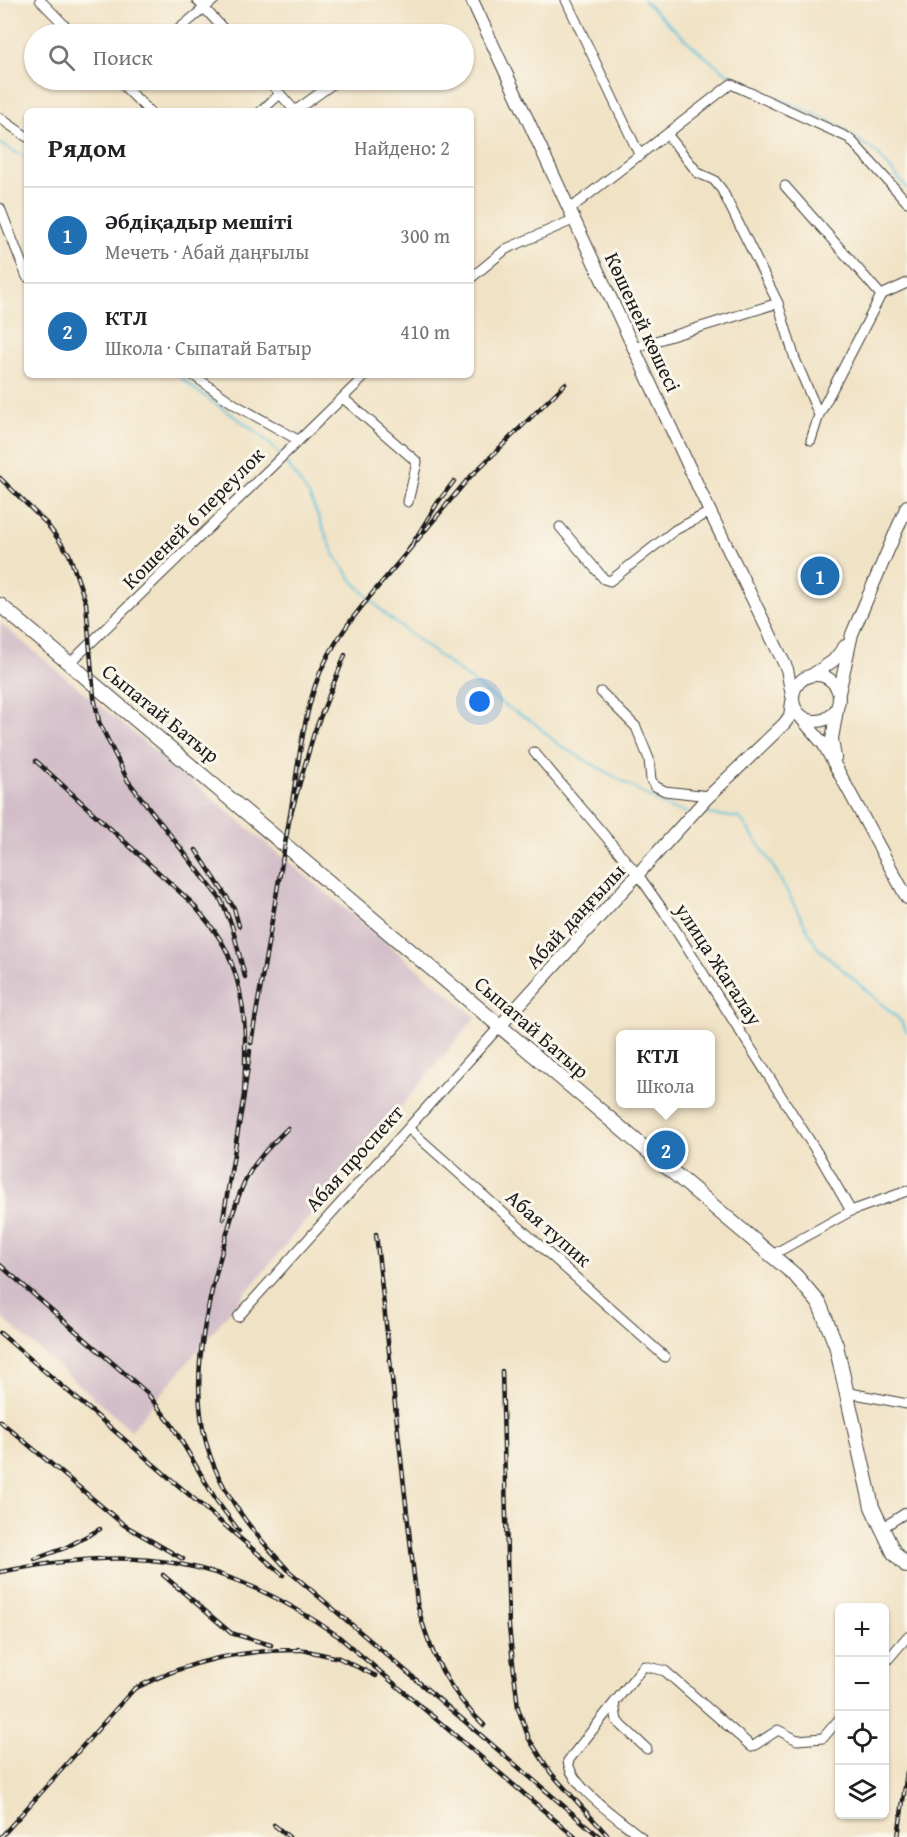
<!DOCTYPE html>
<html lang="ru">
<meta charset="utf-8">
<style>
:root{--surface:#fff;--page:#f6f6f6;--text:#202124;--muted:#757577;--line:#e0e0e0;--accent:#1f6fb2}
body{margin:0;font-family:"Gentium Book Plus",serif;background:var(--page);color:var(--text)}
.controls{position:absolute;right:18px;bottom:18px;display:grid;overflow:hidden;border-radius:9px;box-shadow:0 2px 4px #0004}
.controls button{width:54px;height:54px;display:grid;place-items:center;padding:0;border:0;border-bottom:2px solid var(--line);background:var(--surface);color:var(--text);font:30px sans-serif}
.you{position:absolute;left:480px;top:702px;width:21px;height:21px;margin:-15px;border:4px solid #fff;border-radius:50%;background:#1a73e8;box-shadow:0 0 0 9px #1a73e833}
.badge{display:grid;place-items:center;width:39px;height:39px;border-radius:50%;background:var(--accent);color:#fff;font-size:20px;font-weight:700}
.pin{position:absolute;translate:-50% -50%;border:3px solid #fff;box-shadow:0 2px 6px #0006}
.popup{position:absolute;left:616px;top:1030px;width:99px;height:78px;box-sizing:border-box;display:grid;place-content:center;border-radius:9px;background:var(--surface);filter:drop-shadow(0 2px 4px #0005);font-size:20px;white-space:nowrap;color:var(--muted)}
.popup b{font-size:22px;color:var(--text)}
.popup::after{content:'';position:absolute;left:50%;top:100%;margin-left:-12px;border:12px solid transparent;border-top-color:var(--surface)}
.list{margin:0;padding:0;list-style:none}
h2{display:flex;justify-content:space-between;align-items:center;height:78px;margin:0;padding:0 24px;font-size:26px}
h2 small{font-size:20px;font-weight:400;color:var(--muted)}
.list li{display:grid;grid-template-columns:39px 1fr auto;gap:18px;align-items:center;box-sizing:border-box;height:96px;padding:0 24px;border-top:2px solid var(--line)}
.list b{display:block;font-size:22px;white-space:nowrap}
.list p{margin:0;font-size:20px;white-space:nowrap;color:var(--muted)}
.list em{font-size:20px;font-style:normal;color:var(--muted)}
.icon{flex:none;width:33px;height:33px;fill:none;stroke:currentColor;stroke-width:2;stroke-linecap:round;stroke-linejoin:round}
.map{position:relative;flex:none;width:907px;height:1837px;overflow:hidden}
.search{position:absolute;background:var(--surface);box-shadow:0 2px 4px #0004;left:24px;top:24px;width:450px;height:66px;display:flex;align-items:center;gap:15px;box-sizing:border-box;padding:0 21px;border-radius:33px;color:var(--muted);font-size:22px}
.panel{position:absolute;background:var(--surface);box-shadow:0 2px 4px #0004;left:24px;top:108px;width:450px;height:270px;border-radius:9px}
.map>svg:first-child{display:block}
</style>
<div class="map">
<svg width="907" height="1837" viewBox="0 0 907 1837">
<rect width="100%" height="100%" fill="#fbf7ec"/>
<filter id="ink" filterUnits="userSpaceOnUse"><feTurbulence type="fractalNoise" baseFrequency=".0167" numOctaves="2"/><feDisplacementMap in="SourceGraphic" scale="12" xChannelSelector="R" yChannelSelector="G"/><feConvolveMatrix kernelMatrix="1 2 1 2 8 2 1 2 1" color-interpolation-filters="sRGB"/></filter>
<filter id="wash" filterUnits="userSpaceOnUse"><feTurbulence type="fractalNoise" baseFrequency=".008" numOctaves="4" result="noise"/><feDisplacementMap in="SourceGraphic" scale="24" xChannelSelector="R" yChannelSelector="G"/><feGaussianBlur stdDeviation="1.35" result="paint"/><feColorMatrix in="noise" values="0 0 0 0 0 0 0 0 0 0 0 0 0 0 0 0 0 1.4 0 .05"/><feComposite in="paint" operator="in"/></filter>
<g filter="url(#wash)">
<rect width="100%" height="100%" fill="#f0e2c5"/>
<!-- industrial -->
<path fill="#d2bdc8" d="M0,623L476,1017L131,1430L0,1316Z"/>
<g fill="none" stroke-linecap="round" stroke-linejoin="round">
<!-- stream -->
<path stroke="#5dc2db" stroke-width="2" d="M643,0C676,29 707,64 747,85C780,102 816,111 847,132
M854,137L877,153L907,188
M0,144L27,158
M178,375C210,405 251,421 281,456
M284,460L309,495L334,554L353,581L388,617L502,704L533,722L559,745L671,809L687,812
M698,813L740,818L771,862L817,947L900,1020L907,1032"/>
</g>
</g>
<g filter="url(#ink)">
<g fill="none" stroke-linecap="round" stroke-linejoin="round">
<!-- street casing -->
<g stroke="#3c3a35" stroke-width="11">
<path id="street" d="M40,0L73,34
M197,0L228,34
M566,0L640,156
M173,34L214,0
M118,80L149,111
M268,80L295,111
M261,111L280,94
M295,111L338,80
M0,118L27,137
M667,134L698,173L714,180L722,190L778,303L795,359L819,415
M785,186L881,295
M0,208L27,277
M570,209L731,84L849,138L907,202
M471,278L506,249L575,219
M633,348L778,303
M193,375L234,404L298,440
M343,398L417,462L408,502
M811,440L819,415L881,295L907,283
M560,527L604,579L610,581L675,530L710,512
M69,664L366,375
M601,692L636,727L649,759L651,780L655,786L665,791L709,796
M534,752L639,876L663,910L820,1157L851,1211
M408,1128L665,1357
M772,1255L851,1211L907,1191
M238,1317L500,1026
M845,1392L907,1404
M882,1528L907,1512
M884,1664L907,1637
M614,1703L568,1761C570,1787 621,1820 641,1837
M647,1749L617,1721L614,1703L644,1666L665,1671L752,1747L778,1730L797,1740L823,1738L840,1718"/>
</g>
<!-- secondary casing -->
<g stroke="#3c3a35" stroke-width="14">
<path id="secondary" d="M472,0L710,512L787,669L792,696
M793 698a23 23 0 1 1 46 0a23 23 0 1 1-46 0Z
M812,675L833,661L845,646
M839,693L852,634L907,506
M798,714L824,745L907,898
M835,758L832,739L837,710
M500,1026L706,799L784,724L790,716L792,702"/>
</g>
<!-- primary casing -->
<g stroke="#3c3a35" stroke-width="16">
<path id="primary" d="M0,605L795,1275L819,1303L836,1345L872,1507L894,1553L907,1566"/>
</g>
<!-- street -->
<use href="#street" stroke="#fff" stroke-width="9"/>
<!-- secondary -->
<use href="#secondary" stroke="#fff" stroke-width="12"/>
<!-- primary -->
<use href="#primary" stroke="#fff" stroke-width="14"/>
<!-- rail casing -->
<g stroke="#1c1c1c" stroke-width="4.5">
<path id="rail" d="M0,478L47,524L69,554L86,603L94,697L99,722L128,781L221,900L232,926L245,977
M454,481L438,502L408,551L468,479L565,384
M345,655L314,733L289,821C297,776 301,729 315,686C332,634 375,592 408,551
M36,761L191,902C205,919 222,937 230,959C248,1002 246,1050 244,1095L250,1051
M196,850L234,908L239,926
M251,1043L289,821
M288,1128C272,1144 255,1160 245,1181C234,1204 228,1230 221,1255C203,1321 187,1394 212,1461C229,1505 259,1539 290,1572L600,1837
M223,1219L244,1095
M376,1234L417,1603C428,1649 448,1692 484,1725
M0,1265L147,1393L172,1425L216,1500L239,1531
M0,1333L283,1575
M502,1371L509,1627L518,1708L529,1739L551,1773L609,1837
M0,1421L124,1525L183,1559
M35,1559L65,1548L100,1529
M0,1572C137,1545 221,1555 338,1636L575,1837
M163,1575L231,1633L271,1645
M298,1649L339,1658L376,1676
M274,1825L289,1837
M1,1837L134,1689C190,1660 243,1649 306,1650
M898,1837L907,1772"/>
</g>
<!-- rail -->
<use href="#rail" stroke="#fbf7ec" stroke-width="2" stroke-dasharray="7" stroke-linecap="butt"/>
</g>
</g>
<g text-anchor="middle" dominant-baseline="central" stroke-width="6" stroke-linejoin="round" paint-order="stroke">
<!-- street labels -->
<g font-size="21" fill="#1c1c1c" stroke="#fbf7ec">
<text transform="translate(643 322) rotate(65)">Көшеней көшесі</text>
<text transform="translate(193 518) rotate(-45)">Кошеней 6 переулок</text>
<text transform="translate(161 713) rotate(39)">Сыпатай Батыр</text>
<text transform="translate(575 916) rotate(-47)">Абай даңғылы</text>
<text transform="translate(719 964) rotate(57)">улица Жагалау</text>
<text transform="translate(532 1027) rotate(41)">Сыпатай Батыр</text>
<text transform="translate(354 1158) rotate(-48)">Абая проспект</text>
<text transform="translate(549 1228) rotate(41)">Абая тупик</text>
</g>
</g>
</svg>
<div class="controls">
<button>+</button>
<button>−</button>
<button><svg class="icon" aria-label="locate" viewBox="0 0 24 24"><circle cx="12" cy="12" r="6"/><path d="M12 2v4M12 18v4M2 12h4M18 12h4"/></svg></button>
<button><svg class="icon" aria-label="layers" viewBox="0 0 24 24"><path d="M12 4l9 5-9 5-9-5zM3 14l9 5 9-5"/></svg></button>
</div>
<div class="you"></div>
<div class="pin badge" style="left:820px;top:576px">1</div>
<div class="pin badge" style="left:666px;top:1150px">2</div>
<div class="popup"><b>КТЛ</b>Школа</div>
<div class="search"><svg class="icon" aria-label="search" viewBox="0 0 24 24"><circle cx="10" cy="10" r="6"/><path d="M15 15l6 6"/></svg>Поиск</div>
<section class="panel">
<h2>Рядом<small>Найдено: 2</small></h2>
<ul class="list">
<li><span class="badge">1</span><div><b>Әбдіқадыр мешіті</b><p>Мечеть · Абай даңғылы</p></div><em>300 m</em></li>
<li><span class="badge">2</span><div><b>КТЛ</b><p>Школа · Сыпатай Батыр</p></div><em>410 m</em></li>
</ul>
</section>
</div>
